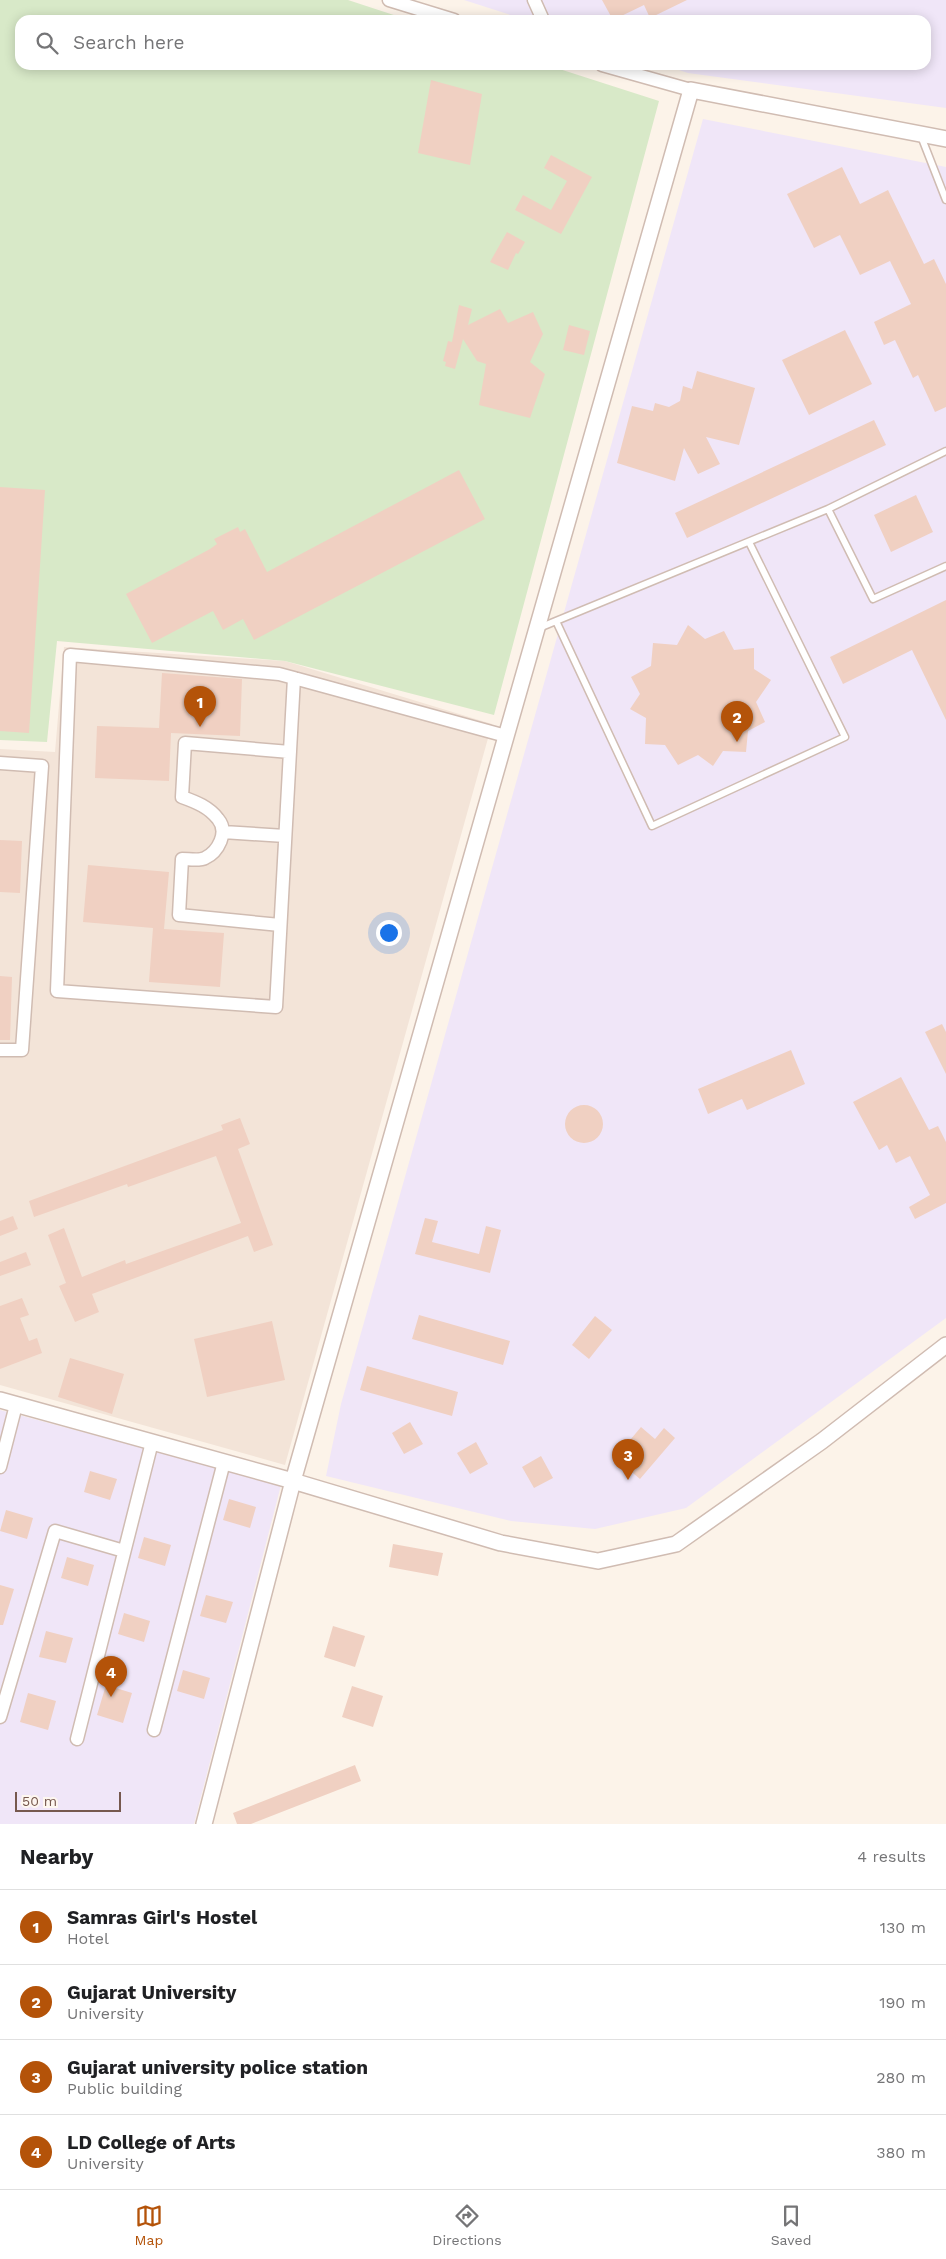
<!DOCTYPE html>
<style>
:root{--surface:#fff;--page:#f2f2f2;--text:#202124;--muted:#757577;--line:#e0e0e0;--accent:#b45309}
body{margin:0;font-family:"Work Sans",sans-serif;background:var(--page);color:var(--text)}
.scale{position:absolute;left:15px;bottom:12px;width:106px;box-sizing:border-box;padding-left:5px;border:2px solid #76584e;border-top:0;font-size:14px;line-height:18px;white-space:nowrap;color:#76584e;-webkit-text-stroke:4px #fef7f0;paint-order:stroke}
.you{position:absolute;left:388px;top:932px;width:18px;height:18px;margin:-12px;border:4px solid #fff;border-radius:50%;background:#1a73e8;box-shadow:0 0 0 8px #1a73e833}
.badge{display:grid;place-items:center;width:32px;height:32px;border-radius:50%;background:var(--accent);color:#fff;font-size:16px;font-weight:700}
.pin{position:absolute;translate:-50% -41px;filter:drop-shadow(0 1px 2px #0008)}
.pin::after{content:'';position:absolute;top:26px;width:18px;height:15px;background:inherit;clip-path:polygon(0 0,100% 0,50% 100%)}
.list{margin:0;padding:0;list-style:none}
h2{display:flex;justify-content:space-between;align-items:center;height:65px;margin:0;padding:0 20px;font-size:21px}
h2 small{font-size:16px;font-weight:400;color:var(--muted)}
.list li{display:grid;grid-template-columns:32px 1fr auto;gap:15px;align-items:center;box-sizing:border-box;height:75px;padding:0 20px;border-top:1px solid var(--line)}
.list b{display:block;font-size:19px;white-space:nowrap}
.list p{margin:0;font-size:16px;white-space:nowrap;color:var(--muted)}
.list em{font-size:16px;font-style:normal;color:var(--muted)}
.icon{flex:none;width:28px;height:28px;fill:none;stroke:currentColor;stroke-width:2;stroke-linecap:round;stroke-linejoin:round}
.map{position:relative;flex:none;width:946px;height:1824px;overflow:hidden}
.search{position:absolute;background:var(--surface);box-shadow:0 2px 12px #0003;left:15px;right:15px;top:15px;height:55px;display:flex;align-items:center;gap:12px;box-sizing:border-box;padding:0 18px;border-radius:15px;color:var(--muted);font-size:19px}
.sheet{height:365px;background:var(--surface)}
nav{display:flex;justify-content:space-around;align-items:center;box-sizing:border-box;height:70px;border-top:1px solid var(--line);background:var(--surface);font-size:14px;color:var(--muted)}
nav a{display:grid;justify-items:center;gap:2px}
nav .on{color:var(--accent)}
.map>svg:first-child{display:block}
</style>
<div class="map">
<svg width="946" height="1824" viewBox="0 0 946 1824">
<rect width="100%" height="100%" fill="#fcf3e9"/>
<!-- residential -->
<path fill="#f3e4d8" d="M64,647L285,661L492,724L285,1465L0,1385V749L55,752Z"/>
<!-- education -->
<path fill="#f0e6f8" d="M464,0H946V108L688,73L664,65H926V20H526Z
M703,119L946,167V1318L686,1508L595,1529L511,1521L326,1476L341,1404Z
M0,1410L281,1485L194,1824H0Z"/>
<!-- green -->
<path fill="#d8e9c8" d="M0,0H348L409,20H20V65H547L659,101L494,715L285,661L57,641L47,742L0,740Z"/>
<!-- building -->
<path fill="#f0d0c2" d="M602,0H687L650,18L644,5L613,20Z
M431,80L482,94L470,165L418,153Z
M551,155L592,177L561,234L515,210L523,195L551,210L567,181L544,168Z
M842,167L860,204L888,190L924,264L934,259L946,284V407L935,412L918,375L913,378L895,340L884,345L874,322L911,304L890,261L860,275L840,235L814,248L787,194Z
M507,232L525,242L518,254L516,253L508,270L490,262Z
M459,305L472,309L468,325L500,309L508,323L533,312L543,334L530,362L545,374L530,418L479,405L486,364L477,361L463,339L455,369L445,366L446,362L443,361L448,341L452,342Z
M569,325L590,331L584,355L563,350Z
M845,330L872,384L809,415L782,360Z
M697,371L755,388L739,445L706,437L720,464L698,474L684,448L675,481L617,463L632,406L653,411L655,403L669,407L680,401L683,386L692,389Z
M874,420L886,445L687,538L675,513Z
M459,470L485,519L254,640L243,619L223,630L213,611L152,643L126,594L210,549L217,544L214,539L238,527L240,532L245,529L267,572Z
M0,487L45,490L29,733L0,731Z
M916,495L933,532L891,552L874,515Z
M946,600V720L912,650L843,684L830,657Z
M688,625L705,639L724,631L734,650L754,648V669L771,680L756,702L765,722L748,731L746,752L723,751L713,766L698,755L678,765L665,745L645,744L646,718L630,709L640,694L631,677L651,666L653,643L677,645Z
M162,673L242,679L240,736L171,733L169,781L95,778L97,726L159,728Z
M0,840L22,841L20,893L0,892Z
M88,865L169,872L164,929L224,933L220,987L149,982L153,928L83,922Z
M0,976L12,977L10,1040H0Z
M942,1024L946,1032V1074L925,1032Z
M791,1050L805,1084L747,1110L742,1099L708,1114L698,1089Z
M901,1077L929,1130L938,1126L946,1142V1203L915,1219L909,1207L930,1195L910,1156L896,1163L887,1145L879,1150L853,1102Z
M565 1124a19 19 0 1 1 38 0a19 19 0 1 1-38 0Z
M240,1118L250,1144L238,1149L273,1245L254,1252L248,1236L92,1294L99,1312L75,1322L59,1286L66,1283L48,1235L64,1228L82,1277L125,1260L126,1264L241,1223L216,1156L128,1187L127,1184L34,1217L29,1201L223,1130L221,1125Z
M13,1216L18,1229L0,1236V1221Z
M425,1218L438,1221L432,1242L479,1254L486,1226L501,1230L490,1273L415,1254Z
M26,1252L31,1265L0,1276V1262Z
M22,1298L29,1315L20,1318L29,1341L37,1338L42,1353L0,1369V1306Z
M419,1315L510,1341L503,1365L412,1339Z
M595,1316L612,1330L589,1359L572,1345Z
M272,1321L285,1380L207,1397L194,1339Z
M70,1358L124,1374L112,1414L58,1397Z
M367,1366L458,1392L452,1416L360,1390Z
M410,1422L423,1444L404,1454L392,1433Z
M641,1427L655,1439L664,1428L675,1438L640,1479L615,1458Z
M476,1442L488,1464L470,1474L457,1453Z
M541,1456L553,1478L534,1488L522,1467Z
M90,1471L117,1479L110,1500L84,1492Z
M229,1499L256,1507L250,1528L223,1520Z
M6,1510L33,1518L27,1539L0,1531Z
M144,1537L171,1545L165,1566L138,1558Z
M393,1544L443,1553L438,1576L389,1567Z
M67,1557L94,1565L88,1586L61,1578Z
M0,1585L14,1589L3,1625H0Z
M206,1595L233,1602L226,1623L200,1616Z
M124,1613L150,1621L144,1642L118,1634Z
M333,1626L365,1636L355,1667L324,1657Z
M46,1631L73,1638L66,1663L39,1657Z
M183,1670L210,1678L204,1699L177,1691Z
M106,1685L132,1693L123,1723L97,1715Z
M352,1686L383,1696L373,1727L342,1717Z
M28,1693L56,1701L48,1730L20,1722Z
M355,1765L361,1781L251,1824H237L233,1813Z"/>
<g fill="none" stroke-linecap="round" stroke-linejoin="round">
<!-- service casing -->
<g stroke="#d0bcb2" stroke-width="9">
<path id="service" d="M921,136L946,200
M828,509L873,599L946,566
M556,621L652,826L845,737L749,542
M539,628L828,509L946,451"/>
</g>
<!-- minor casing -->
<g stroke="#d0bcb2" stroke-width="15">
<path id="minor" d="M389,0L454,20
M534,0L543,20
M602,65L691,90
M294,678L276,1007L57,991L70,655L279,674L294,678L506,736
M0,763L42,766L22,1050H0
M223,832L285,836
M280,925L179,915L182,859C189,859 200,861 205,858C218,852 229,832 218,819C209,807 196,802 182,797L185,743L290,752
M0,1467L16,1405
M0,1717L55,1531L124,1551
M154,1730L224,1462
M77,1739L152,1442"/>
</g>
<!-- tertiary casing -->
<g stroke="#d0bcb2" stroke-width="18">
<path id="tertiary" d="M0,1400L293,1481L691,90L946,139
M204,1824L293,1481L501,1543L598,1561L676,1544L822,1441L946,1345"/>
</g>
<!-- service -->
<use href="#service" stroke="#fff" stroke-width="6"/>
<!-- minor -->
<use href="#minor" stroke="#fff" stroke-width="12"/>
<!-- tertiary -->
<use href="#tertiary" stroke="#fff" stroke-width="15"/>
</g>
</svg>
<div class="scale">50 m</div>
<div class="you"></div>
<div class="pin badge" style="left:200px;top:727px">1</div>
<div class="pin badge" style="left:737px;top:742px">2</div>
<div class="pin badge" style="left:628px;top:1480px">3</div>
<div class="pin badge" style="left:111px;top:1697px">4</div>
<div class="search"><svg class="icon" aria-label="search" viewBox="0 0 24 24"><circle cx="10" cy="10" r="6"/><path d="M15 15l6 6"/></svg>Search here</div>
</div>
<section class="sheet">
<h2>Nearby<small>4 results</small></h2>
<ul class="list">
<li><span class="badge">1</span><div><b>Samras Girl's Hostel</b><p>Hotel</p></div><em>130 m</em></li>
<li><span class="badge">2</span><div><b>Gujarat University</b><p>University</p></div><em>190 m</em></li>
<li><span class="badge">3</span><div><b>Gujarat university police station</b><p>Public building</p></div><em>280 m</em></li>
<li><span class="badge">4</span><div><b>LD College of Arts</b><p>University</p></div><em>380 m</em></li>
</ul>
</section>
<nav>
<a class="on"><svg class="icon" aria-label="map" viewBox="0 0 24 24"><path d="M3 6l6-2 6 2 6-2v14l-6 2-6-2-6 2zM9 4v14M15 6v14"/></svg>Map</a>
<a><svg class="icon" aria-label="directions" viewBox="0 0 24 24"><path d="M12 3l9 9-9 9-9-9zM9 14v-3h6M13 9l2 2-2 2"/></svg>Directions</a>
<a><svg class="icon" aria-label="saved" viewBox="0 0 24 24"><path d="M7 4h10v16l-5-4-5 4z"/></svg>Saved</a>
</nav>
